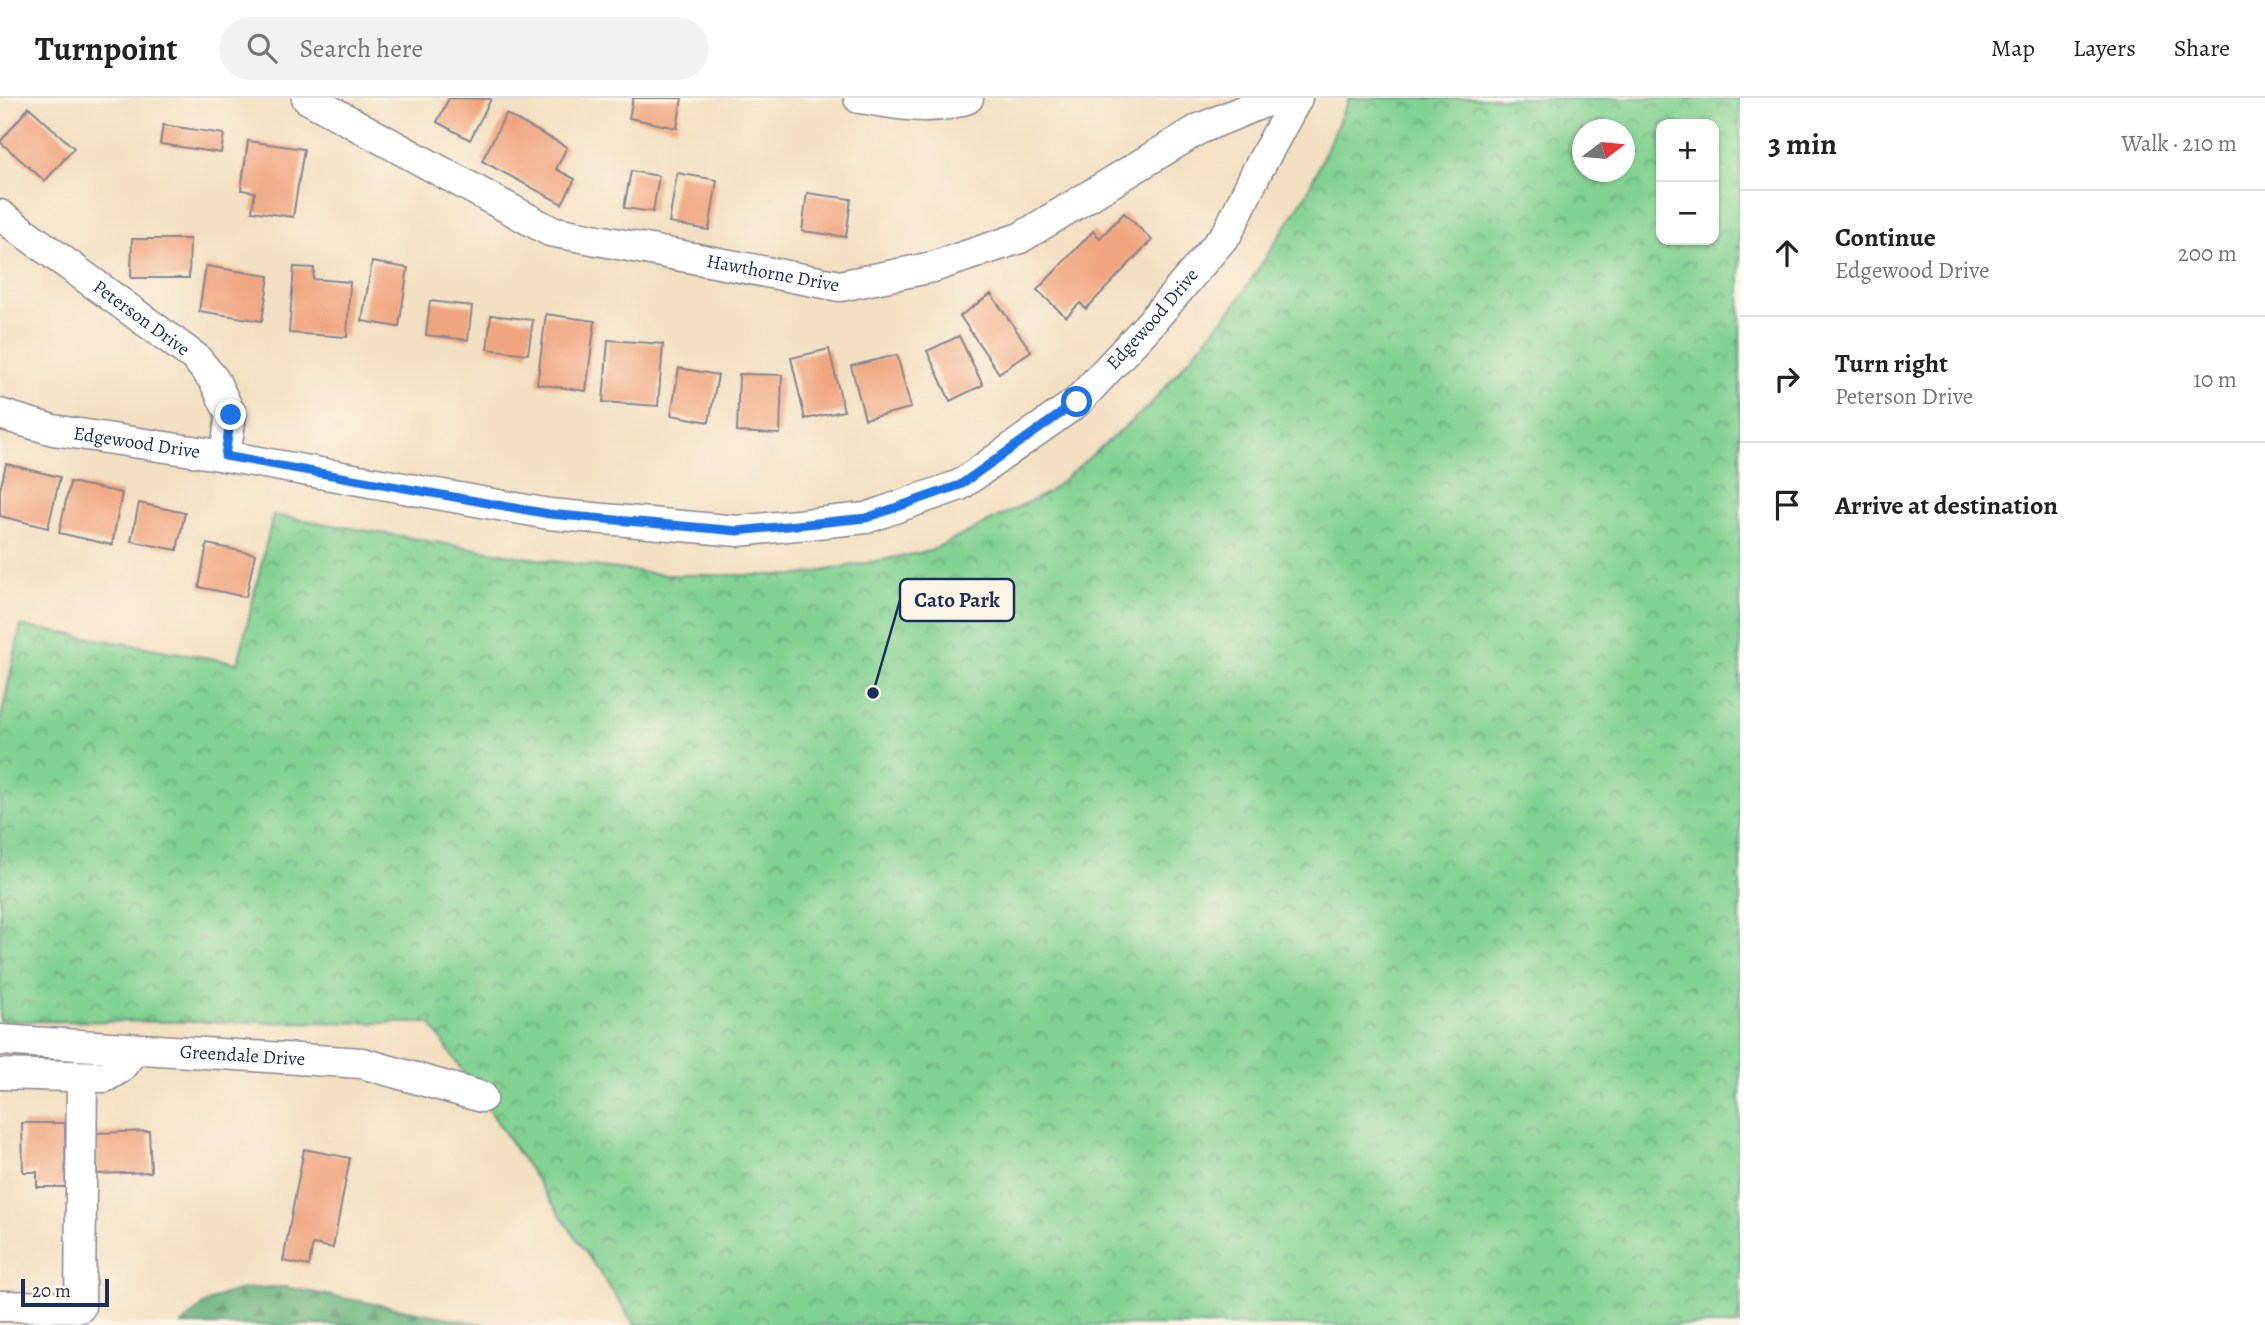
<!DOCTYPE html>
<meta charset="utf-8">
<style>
:root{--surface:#fff;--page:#f2f2f2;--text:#222;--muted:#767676;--line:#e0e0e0}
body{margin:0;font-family:Alegreya,serif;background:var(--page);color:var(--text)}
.controls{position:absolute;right:21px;top:21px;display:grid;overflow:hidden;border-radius:14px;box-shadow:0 2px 5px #0004}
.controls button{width:63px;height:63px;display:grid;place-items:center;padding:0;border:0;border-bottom:2px solid var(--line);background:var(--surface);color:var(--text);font:35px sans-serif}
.compass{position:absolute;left:1572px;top:21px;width:63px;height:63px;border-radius:50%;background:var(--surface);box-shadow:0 2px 5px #0004;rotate:74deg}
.scale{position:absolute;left:21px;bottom:18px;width:88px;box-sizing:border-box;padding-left:7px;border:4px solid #1b2f5e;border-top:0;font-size:19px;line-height:24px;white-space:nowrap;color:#1b2f5e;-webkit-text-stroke:5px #fcf5e5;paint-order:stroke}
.stop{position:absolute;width:21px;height:21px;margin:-16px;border:5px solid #1a73e8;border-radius:50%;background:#fff}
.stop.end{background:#1a73e8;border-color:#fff;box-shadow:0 2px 7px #0008}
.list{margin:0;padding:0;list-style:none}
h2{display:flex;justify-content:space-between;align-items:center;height:91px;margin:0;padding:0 28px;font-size:30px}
h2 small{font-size:23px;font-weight:400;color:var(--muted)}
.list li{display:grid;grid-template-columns:46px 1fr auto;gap:21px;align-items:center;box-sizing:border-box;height:126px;padding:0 28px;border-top:2px solid var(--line)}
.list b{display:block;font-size:26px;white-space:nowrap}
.list p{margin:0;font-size:23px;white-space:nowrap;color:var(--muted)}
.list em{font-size:23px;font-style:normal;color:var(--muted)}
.icon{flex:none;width:38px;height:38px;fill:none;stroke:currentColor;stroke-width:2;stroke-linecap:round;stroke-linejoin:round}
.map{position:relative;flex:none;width:1740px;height:1227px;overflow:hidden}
header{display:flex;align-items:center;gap:42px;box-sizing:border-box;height:98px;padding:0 35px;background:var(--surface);border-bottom:2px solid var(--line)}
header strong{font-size:33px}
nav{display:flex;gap:38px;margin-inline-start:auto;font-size:24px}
.search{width:490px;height:63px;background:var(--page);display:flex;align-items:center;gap:18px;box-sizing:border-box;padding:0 24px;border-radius:38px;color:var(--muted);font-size:26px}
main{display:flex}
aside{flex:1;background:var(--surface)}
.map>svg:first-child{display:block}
</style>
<header>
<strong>Turnpoint</strong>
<div class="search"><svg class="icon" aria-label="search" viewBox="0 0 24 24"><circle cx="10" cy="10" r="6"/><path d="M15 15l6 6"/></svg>Search here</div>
<nav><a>Map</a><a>Layers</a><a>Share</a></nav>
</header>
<main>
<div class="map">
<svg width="1740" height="1227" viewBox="0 0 1740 1227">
<defs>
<pattern id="forest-firs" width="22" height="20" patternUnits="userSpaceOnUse" patternTransform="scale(1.75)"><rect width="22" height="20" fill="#68b37c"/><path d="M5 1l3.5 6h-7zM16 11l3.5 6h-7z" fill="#559269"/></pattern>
<pattern id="park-crowns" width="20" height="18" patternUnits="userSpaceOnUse" patternTransform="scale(1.75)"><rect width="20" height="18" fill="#80d192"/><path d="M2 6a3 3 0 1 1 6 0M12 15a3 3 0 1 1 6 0" fill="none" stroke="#68aa7a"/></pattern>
</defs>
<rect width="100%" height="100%" fill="#fcf5e5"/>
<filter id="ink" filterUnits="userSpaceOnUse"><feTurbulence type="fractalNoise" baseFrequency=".0143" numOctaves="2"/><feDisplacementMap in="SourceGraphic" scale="14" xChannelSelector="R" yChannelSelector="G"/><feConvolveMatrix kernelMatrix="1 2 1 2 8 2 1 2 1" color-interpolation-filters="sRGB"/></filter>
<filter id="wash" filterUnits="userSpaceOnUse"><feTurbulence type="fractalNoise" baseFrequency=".00686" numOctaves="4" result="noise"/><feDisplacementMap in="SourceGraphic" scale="28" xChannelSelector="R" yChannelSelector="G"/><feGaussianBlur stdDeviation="1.57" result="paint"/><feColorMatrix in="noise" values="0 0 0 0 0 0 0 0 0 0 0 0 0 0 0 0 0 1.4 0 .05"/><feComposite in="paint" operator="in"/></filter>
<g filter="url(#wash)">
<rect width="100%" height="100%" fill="#f3dfc1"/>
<!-- forest -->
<path fill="url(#forest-firs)" stroke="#42716d" stroke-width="2" d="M285,1189L487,1227H182C214,1191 238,1190 285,1189Z"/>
<!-- park -->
<path fill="url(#park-crowns)" stroke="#4e8078" stroke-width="2" fill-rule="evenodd" d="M1349,0H1740V1227H635L430,925L0,923V624L21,528L238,565L273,417L536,461L667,477H800L930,453L1049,394L1149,308L1235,207L1307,95ZM1661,26H1714V142H1661ZM1582,32H1624V74H1582Z"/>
<g id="blocks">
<!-- building -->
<path fill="#f0a57f" d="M449,0L491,1L470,42L437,24Z
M633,0H682L677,30L629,20Z
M29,9L74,50L45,83L0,44Z
M506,16L567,49L556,71L575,81L562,106L482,63Z
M163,27L224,36L221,55L160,46Z
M248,43L304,51L293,119L252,113L255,94L241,92Z
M631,73L659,78L653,114L624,110Z
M677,75L717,82L709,132L669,125Z
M807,95L851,101L846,139L802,133Z
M1124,115L1152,142L1086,211L1080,205L1066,219L1037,192L1093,133L1100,140Z
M132,141H190L189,180H131Z
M372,164L408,170L399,229L362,223Z
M206,168L269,178L262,223L199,213Z
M294,169L314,170L313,181L350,184L347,239L289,235Z
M991,196L1031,253L999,275L960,218Z
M430,203L472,208L468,242L426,237Z
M546,216L595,223L586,293L537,286Z
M491,217L533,222L528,256L487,251Z
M959,238L983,287L950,303L927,253Z
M608,242L663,246L658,308L603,304Z
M829,251L844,313L805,321L791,260Z
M897,257L911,310L865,321L851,268Z
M679,270L718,277L709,324L671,317Z
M739,276L782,277L780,336L737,334Z
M6,366L60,379L48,430L0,418V392Z
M70,384L122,395L112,447L59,435Z
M139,405L185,415L177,452L131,443Z
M207,446L255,456L246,499L199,489Z
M22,1025H65L66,1089H37V1074H23Z
M149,1033L151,1074L97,1076L96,1035Z
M304,1051L350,1060L333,1150L313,1146L309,1168L283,1163Z"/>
</g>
</g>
<g filter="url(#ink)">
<use href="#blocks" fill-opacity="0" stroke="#878790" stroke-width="2"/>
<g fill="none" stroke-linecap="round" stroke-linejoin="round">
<!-- minor casing -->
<g stroke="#878790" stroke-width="33">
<g id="minor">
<path id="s1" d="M307,0L550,133L840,188L933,169L1020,140L1199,31L1274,0"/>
<path d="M859,0C895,5 933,15 968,0"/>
<path id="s2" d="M0,117L196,260L214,282L231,317L225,358"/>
<path id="s3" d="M0,316L53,332L225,358L549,416L738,433L866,420L960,387L1077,304L1147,229L1228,134L1257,73L1297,0"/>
<path id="s4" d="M0,942L362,965L482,999"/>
<path d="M0,976L105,979L120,970L135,951"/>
<path d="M0,1208L80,1209L82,980"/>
</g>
</g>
<!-- minor -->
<use href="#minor" stroke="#fff" stroke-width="30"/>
</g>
</g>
<g fill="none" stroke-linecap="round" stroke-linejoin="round" filter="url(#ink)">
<!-- route -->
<path stroke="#1a73e8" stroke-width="9" d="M231,317L225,358L549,416L738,433L866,420L960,387L1077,304"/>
</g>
<g text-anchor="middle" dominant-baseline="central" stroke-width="5" stroke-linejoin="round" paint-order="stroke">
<!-- street labels -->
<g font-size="19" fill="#1b2f5e" stroke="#fcf5e5">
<text stroke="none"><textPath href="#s1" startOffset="504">Hawthorne Drive</textPath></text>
<text stroke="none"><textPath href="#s2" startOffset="175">Peterson Drive</textPath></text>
<text stroke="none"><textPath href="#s3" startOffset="1232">Edgewood Drive</textPath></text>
<text stroke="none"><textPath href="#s3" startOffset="140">Edgewood Drive</textPath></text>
<text stroke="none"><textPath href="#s4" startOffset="243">Greendale Drive</textPath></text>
</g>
</g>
<!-- callouts -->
<path fill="none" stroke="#1b2f5e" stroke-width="2.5" d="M873 595L900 502"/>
<circle fill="#1b2f5e" stroke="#fcf5e5" stroke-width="2.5" cx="873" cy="595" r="7"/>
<rect fill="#fcf5e5" stroke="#1b2f5e" stroke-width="2.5" x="900" y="481" width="114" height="42" rx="7"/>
<g font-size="21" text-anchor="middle" font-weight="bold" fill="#1b2f5e">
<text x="957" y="509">Cato Park</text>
</g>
</svg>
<div class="controls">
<button>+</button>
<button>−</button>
</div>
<svg class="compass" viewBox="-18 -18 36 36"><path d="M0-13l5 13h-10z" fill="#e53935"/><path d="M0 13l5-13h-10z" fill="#767676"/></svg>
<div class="scale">20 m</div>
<div class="stop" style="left:1077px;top:304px"></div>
<div class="stop end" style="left:231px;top:317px"></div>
</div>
<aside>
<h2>3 min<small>Walk · 210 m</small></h2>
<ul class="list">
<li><svg class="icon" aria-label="ahead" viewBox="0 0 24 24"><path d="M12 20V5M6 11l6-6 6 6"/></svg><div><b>Continue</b><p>Edgewood Drive</p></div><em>200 m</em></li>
<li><svg class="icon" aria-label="right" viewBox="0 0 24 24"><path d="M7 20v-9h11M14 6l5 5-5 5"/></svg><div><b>Turn right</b><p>Peterson Drive</p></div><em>10 m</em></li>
<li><svg class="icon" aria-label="arrive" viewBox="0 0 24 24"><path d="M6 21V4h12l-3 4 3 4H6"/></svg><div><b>Arrive at destination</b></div></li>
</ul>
</aside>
</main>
